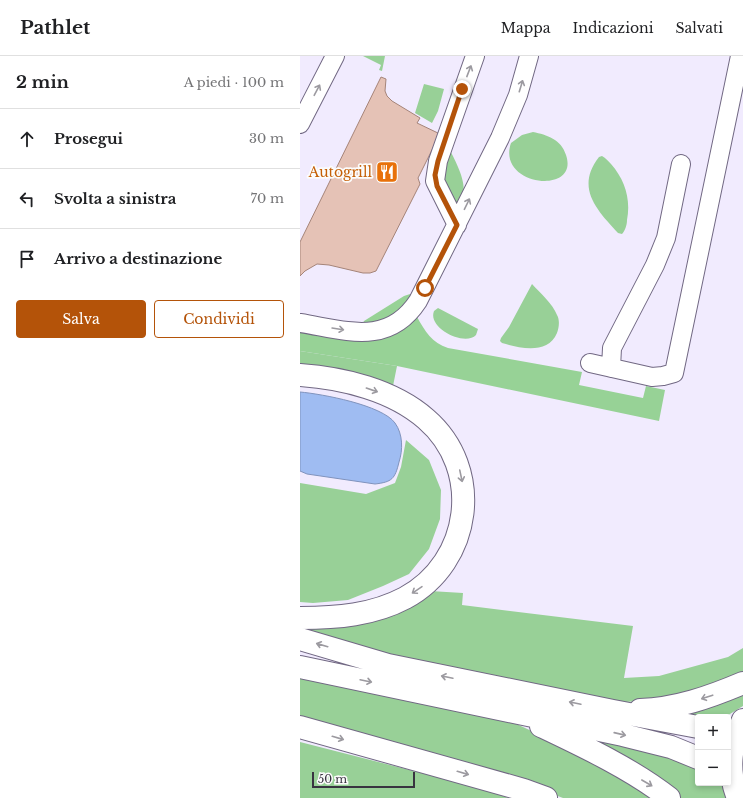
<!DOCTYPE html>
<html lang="it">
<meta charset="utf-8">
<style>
:root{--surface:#fff;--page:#f2f2f2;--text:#202124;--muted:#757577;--line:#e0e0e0;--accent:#b45309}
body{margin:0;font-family:"Libre Baskerville",serif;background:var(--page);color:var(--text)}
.controls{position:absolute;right:12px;bottom:12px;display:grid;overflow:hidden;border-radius:4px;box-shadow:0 2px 6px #0003}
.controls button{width:36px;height:36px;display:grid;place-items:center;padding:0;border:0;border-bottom:1px solid var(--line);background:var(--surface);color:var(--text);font:20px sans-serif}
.scale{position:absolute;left:12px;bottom:10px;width:103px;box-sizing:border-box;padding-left:4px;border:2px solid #383440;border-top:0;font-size:11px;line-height:14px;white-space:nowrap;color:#383440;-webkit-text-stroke:3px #fcfcfc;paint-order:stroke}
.stop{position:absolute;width:12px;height:12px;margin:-9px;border:3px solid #b45309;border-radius:50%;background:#fff}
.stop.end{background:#b45309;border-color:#fff;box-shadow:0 1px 4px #0008}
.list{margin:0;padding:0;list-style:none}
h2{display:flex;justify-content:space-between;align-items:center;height:52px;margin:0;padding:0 16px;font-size:17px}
h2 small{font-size:13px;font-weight:400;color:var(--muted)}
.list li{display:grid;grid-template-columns:26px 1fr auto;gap:12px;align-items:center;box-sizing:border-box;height:60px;padding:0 16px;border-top:1px solid var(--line)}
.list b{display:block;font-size:15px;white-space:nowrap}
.list em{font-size:13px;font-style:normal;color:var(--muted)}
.actions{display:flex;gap:8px;padding:12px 16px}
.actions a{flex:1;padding:9px 0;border:1px solid var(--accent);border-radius:4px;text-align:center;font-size:14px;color:var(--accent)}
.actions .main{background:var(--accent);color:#fff}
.icon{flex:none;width:22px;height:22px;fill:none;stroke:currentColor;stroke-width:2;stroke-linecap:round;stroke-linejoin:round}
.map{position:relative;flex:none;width:443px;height:742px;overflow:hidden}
header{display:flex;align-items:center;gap:24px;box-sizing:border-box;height:56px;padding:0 20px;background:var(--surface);border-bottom:1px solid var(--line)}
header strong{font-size:19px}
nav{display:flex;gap:22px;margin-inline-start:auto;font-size:14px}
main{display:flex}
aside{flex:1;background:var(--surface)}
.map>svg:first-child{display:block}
</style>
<header>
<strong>Pathlet</strong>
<nav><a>Mappa</a><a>Indicazioni</a><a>Salvati</a></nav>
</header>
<main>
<aside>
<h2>2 min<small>A piedi · 100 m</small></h2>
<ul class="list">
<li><svg class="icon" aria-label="ahead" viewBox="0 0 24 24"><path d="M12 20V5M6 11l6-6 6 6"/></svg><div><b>Prosegui</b></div><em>30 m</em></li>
<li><svg class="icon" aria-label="left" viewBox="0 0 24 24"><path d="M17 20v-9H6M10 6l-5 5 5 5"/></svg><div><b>Svolta a sinistra</b></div><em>70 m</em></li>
<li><svg class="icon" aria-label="arrive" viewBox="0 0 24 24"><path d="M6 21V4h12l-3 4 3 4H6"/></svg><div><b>Arrivo a destinazione</b></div></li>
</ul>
<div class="actions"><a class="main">Salva</a><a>Condividi</a></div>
</aside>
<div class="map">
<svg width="443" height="742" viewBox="0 0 443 742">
<rect width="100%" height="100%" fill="#f1ebfe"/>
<!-- green -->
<path fill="#98d097" d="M63,0H85L82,15L79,14L81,9Z
M124,28L144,33L138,55L132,67L115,57Z
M233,76C247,79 261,83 266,99C280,140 196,130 211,87L222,79Z
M149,92C155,105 172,133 159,146H155L142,121Z
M302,100C306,102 308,105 311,108C325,124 331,143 327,164C327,169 325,175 322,178L318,177C297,154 275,132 299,101Z
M232,228C240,237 253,248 257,259C260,264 259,272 257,277C248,299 219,292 202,287L200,285L201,282L209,271Z
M138,252L176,272L178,273L176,279C165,291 127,272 134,255Z
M0,295L97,310L92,335L0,312Z
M106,384L129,404L141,434L140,463L129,493L109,518L83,530L48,544L13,547L0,546V427L66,438L95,427L101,411Z
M130,535L163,537L162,549L333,570L324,622L359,620L428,601L443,592V619L419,630L352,644L313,647L202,625L0,577V570Z
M0,620L197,660C253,682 304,713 356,742H263L226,728L0,665Z
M443,632V650L425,661L357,659Z
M248,670L307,683L398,710V727H426L430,742H381L362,727Z
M0,686L188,734L208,742H0Z"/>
<!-- forest -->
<path fill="#97d296" d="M110,238L114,239L86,267H63L64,265L104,240Z
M117,261C125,275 132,287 148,292L282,316L279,329L343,342L346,330L365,334L359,365L97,310L0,295V272L104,271Z"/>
<!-- water -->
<path fill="#9fbcf2" stroke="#8093bd" d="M0,336C22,338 82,349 95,367C103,378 103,394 99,406C95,423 92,426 75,428L7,418L0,415Z"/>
<!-- building -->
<path fill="#e5c2b6" stroke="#a58479" d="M81,21L86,23L85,35L87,40L92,45L120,62L117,67L140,78L118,122L120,128L76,215L70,217H63L29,209L17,208L5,215L0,220V186Z"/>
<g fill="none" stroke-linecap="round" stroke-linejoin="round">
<!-- minor casing -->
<g stroke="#716883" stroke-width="20">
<path id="minor" d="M0,68L35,0
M157,169L135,125L138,105L175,0
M0,267C45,274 88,291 118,245L200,82L218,39L229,0
M290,307L352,321L363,320L374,317L440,0
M311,312L312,292L355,209L366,182L381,108"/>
</g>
<!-- major casing -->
<g stroke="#716883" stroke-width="24">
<path id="major" d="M0,583L88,609L313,655L398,671
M0,611L323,679L371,691L398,702
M340,654C376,653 410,641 443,627
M241,670C283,690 332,713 369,742
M438,742C427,714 430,691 443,664"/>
</g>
<!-- highway casing -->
<g stroke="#716883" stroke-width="24">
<path id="highway" d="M0,319C43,322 93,334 126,363C184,413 172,506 105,542C73,559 37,562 0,562
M0,671L224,734L246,742"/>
</g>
<!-- minor -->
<use href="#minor" stroke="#fff" stroke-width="18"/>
<!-- major -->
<use href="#major" stroke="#fff" stroke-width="22"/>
<!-- highway -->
<use href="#highway" stroke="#fff" stroke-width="22"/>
</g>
<!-- one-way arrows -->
<defs><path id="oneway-shaft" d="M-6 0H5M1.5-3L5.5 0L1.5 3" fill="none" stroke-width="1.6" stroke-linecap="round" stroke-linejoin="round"/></defs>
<g stroke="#9c9aa0">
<use href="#oneway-shaft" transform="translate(169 15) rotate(-69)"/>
<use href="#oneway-shaft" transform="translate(221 30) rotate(-73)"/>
<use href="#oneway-shaft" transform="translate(17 34) rotate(-62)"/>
<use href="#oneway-shaft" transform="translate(167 148) rotate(-64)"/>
<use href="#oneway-shaft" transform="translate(38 273) rotate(9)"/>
<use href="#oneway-shaft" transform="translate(72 334) rotate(19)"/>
<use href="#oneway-shaft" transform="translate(161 420) rotate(78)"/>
<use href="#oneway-shaft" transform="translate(117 534) rotate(146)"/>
<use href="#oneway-shaft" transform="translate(22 589) rotate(-164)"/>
<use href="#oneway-shaft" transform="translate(147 621) rotate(-168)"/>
<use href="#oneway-shaft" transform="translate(66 625) rotate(12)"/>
<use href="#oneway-shaft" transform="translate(407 641) rotate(162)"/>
<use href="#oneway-shaft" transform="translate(275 647) rotate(-168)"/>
<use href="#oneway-shaft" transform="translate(320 678) rotate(13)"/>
<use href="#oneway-shaft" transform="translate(38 682) rotate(16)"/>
<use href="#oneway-shaft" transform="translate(163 717) rotate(16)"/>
<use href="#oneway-shaft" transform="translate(347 727) rotate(30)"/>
</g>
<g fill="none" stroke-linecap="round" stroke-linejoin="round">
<!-- route -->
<path stroke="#b45309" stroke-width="5" d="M125,232L157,169L137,130L135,119L138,105L162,33"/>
</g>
<!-- icons -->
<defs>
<g id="restaurant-square" transform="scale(1.15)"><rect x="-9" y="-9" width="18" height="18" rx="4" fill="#e8710a" stroke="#fcfcfc"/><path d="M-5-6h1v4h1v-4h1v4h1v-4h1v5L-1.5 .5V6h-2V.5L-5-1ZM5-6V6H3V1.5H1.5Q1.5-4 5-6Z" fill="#fff"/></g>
</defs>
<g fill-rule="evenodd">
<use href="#restaurant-square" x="87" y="116"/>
</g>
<g text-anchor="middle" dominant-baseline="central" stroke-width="3.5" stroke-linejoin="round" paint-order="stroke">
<!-- food labels -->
<g font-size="14" fill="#c56008" stroke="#fcfcfc" text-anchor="end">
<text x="72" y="116">Autogrill</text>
</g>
</g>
</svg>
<div class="controls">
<button>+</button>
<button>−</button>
</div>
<div class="scale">50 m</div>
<div class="stop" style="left:125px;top:232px"></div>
<div class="stop end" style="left:162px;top:33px"></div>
</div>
</main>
